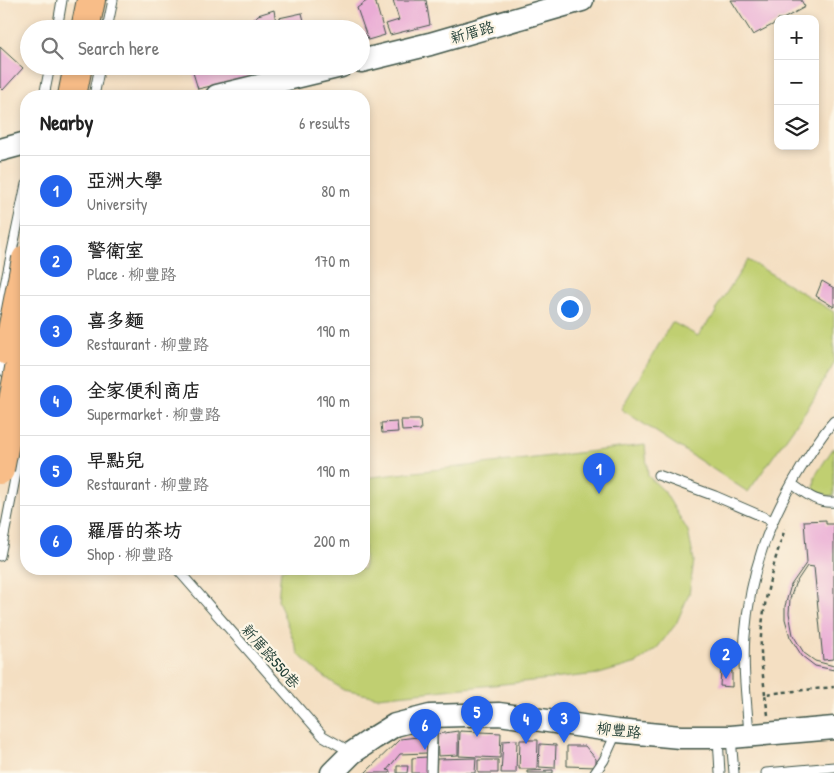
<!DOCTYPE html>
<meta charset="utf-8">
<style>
:root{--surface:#fff;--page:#f2f2f2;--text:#222;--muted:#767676;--line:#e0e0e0;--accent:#2563eb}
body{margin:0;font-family:"Patrick Hand","LXGW WenKai TC",sans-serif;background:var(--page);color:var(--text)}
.controls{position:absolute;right:15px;top:15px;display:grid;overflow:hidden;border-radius:10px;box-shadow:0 2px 8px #0003}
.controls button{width:45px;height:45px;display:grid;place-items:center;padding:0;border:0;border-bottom:1px solid var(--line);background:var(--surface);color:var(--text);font:25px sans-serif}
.you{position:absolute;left:569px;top:308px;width:18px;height:18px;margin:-12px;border:4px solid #fff;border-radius:50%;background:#1a73e8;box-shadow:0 0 0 8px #1a73e833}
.badge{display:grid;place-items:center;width:32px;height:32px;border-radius:50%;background:var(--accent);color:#fff;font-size:16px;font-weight:700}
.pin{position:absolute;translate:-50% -41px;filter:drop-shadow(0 1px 2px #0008)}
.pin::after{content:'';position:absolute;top:26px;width:18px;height:15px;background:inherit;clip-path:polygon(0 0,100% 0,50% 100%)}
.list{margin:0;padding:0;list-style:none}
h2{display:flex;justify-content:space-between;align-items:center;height:65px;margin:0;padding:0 20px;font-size:21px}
h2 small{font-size:16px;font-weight:400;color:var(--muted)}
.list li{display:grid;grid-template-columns:32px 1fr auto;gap:15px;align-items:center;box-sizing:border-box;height:70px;padding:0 20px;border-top:1px solid var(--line)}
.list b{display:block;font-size:19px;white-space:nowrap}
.list p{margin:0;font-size:16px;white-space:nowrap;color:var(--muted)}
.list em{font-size:16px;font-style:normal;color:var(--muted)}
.icon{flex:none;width:28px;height:28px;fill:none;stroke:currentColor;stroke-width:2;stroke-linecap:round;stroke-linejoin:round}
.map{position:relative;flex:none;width:834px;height:773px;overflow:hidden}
.search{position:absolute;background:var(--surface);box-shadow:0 2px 8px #0003;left:20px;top:20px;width:350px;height:55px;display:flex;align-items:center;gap:12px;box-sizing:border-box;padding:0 18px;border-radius:28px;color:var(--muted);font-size:19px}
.panel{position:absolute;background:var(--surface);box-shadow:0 2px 8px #0003;left:20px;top:90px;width:350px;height:485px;border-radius:20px}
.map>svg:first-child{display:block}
</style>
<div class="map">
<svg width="834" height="773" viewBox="0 0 834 773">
<rect width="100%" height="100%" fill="#fcf5e5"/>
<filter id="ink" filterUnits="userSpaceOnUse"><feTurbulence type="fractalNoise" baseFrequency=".02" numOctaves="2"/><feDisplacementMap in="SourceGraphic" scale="10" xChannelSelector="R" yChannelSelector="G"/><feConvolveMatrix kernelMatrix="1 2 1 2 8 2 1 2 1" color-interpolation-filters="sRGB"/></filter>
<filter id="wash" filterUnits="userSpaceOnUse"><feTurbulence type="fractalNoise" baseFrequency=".0096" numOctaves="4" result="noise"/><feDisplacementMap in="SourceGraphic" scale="20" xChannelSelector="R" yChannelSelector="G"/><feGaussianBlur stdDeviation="1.12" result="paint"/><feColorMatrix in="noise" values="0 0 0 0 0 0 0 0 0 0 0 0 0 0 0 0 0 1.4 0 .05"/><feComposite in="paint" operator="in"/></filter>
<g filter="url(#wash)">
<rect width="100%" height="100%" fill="#f4dfc2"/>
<!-- green -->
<path fill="#c0cf71" stroke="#708652" d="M748,260L834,312V364L809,406L748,492L621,409L672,322L698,336L711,318H712L717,311L715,310Z
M645,445L648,476L664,491L688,531L694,561L689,594L676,624L657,648L637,663L599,674L378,697L343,690L317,671L299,655L278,600L281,569H364V478Z
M834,447V495L829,496L814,490L815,476Z"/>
<g id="blocks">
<!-- building -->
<path fill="#eaacd5" d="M368,0H375L385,35L368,40L357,8Z
M393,0H426L430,25L390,35L386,24L399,20Z
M731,0H801L805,7L783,19H778V22L753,35Z
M274,10L277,29H245L258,15Z
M302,13L306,29H281L279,18Z
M0,47L23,68L3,90L0,87Z
M191,66H284L285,69L198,89Z
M822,281L834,288V307L816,296Z
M401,420H420L421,430L402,431Z
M397,422L398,432L382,433L381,423Z
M25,465H26V487L22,482Z
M826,520V524H834V659L823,660L814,567L807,566L795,584L790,599L789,613L793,635L804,653L815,661L834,666V670L815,666L802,656L790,637L785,619V606L791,585L807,562L804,521Z
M721,670L732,671V687L720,686Z
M458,731V755L438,756L437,734Z
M460,731L501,733L500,758L459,756Z
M426,736L427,753L400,754L387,770L390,771V773H365L400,739Z
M517,740L516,773H501L503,741Z
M520,740H538L537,769H519Z
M540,744L556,745L555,768L539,767Z
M567,746H585L596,759V767L567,766Z
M427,757V773H412V758Z
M476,758L475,773H436L437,759Z
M478,760H498V773H478Z
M397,766H408L407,773H397Z
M553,770V773H527V771Z"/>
</g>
</g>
<g filter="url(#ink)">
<use href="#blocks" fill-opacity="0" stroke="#3f5549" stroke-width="1"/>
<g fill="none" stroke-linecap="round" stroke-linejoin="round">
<!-- service casing -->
<g stroke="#3f5549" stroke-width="11">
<path id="service" d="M57,29L62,0
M107,29L113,0
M44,96L50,66
M94,96L100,66
M0,309L26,184
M0,366L11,379
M658,475L715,496L773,521
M792,484C805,493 817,504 834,502
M0,556L26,422
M177,569L323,736L351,752
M430,716L432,737L431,773
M749,735C747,702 742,668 745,636C750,572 768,522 801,468C812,451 821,435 834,421
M718,737L720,773
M731,738L734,773
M595,773L604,760L617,731
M766,773L834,767"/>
</g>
<!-- tertiary casing -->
<g stroke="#3f5549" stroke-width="25">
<path id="tertiary" d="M361,61L430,44L582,0
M217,96L341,66
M0,150L26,143
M332,773L352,753L374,738L395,725L430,716L499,714L617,731L680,737H731L834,728"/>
</g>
<!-- motorway casing -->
<g stroke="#3f5549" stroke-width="30">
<path id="motorway" d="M85,29L91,0
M72,96L78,66"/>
</g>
<!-- path -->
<path stroke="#3f5549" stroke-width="2.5" stroke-dasharray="4 4" stroke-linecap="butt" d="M765,694C763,675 760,655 761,636C764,600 773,563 785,529
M768,715L765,694L834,687"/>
<!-- service -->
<use href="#service" stroke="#fff" stroke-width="9"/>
<!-- tertiary -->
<use href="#tertiary" stroke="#fff" stroke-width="22"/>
<!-- motorway -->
<use href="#motorway" stroke="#f8bd88" stroke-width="28"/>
<!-- motorway-bridge casing -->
<g stroke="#3f5549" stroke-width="30" stroke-linecap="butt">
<path id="motorway-bridge" d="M8,351L26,259
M0,470L26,331"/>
</g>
<!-- motorway-bridge -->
<use href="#motorway-bridge" stroke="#f8bd88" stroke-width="28"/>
</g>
</g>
<g text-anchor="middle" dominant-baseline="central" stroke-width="4.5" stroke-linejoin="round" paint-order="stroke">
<!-- street labels -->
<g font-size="15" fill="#1f3d34" stroke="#fcf5e5">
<text transform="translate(472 32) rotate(-16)">新厝路</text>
<text transform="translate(271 656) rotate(49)">新厝路550巷</text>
<text transform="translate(619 730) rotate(7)">柳豐路</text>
</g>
</g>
</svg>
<div class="controls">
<button>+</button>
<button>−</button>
<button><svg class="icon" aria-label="layers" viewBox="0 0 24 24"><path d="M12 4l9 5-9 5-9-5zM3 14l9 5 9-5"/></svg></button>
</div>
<div class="you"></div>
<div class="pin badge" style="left:599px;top:494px">1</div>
<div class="pin badge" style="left:726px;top:679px">2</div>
<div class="pin badge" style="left:564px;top:743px">3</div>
<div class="pin badge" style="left:526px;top:744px">4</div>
<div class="pin badge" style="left:477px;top:737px">5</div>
<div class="pin badge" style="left:425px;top:750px">6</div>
<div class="search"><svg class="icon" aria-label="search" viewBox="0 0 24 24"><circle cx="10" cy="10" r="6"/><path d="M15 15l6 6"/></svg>Search here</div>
<section class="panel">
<h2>Nearby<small>6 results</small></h2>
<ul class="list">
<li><span class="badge">1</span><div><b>亞洲大學</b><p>University</p></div><em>80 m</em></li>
<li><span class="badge">2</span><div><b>警衛室</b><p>Place · 柳豐路</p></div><em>170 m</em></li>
<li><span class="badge">3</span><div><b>喜多麵</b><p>Restaurant · 柳豐路</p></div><em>190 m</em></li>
<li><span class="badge">4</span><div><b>全家便利商店</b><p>Supermarket · 柳豐路</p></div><em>190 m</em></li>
<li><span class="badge">5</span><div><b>早點兒</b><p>Restaurant · 柳豐路</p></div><em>190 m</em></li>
<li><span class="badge">6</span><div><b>羅厝的茶坊</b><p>Shop · 柳豐路</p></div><em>200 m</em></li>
</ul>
</section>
</div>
